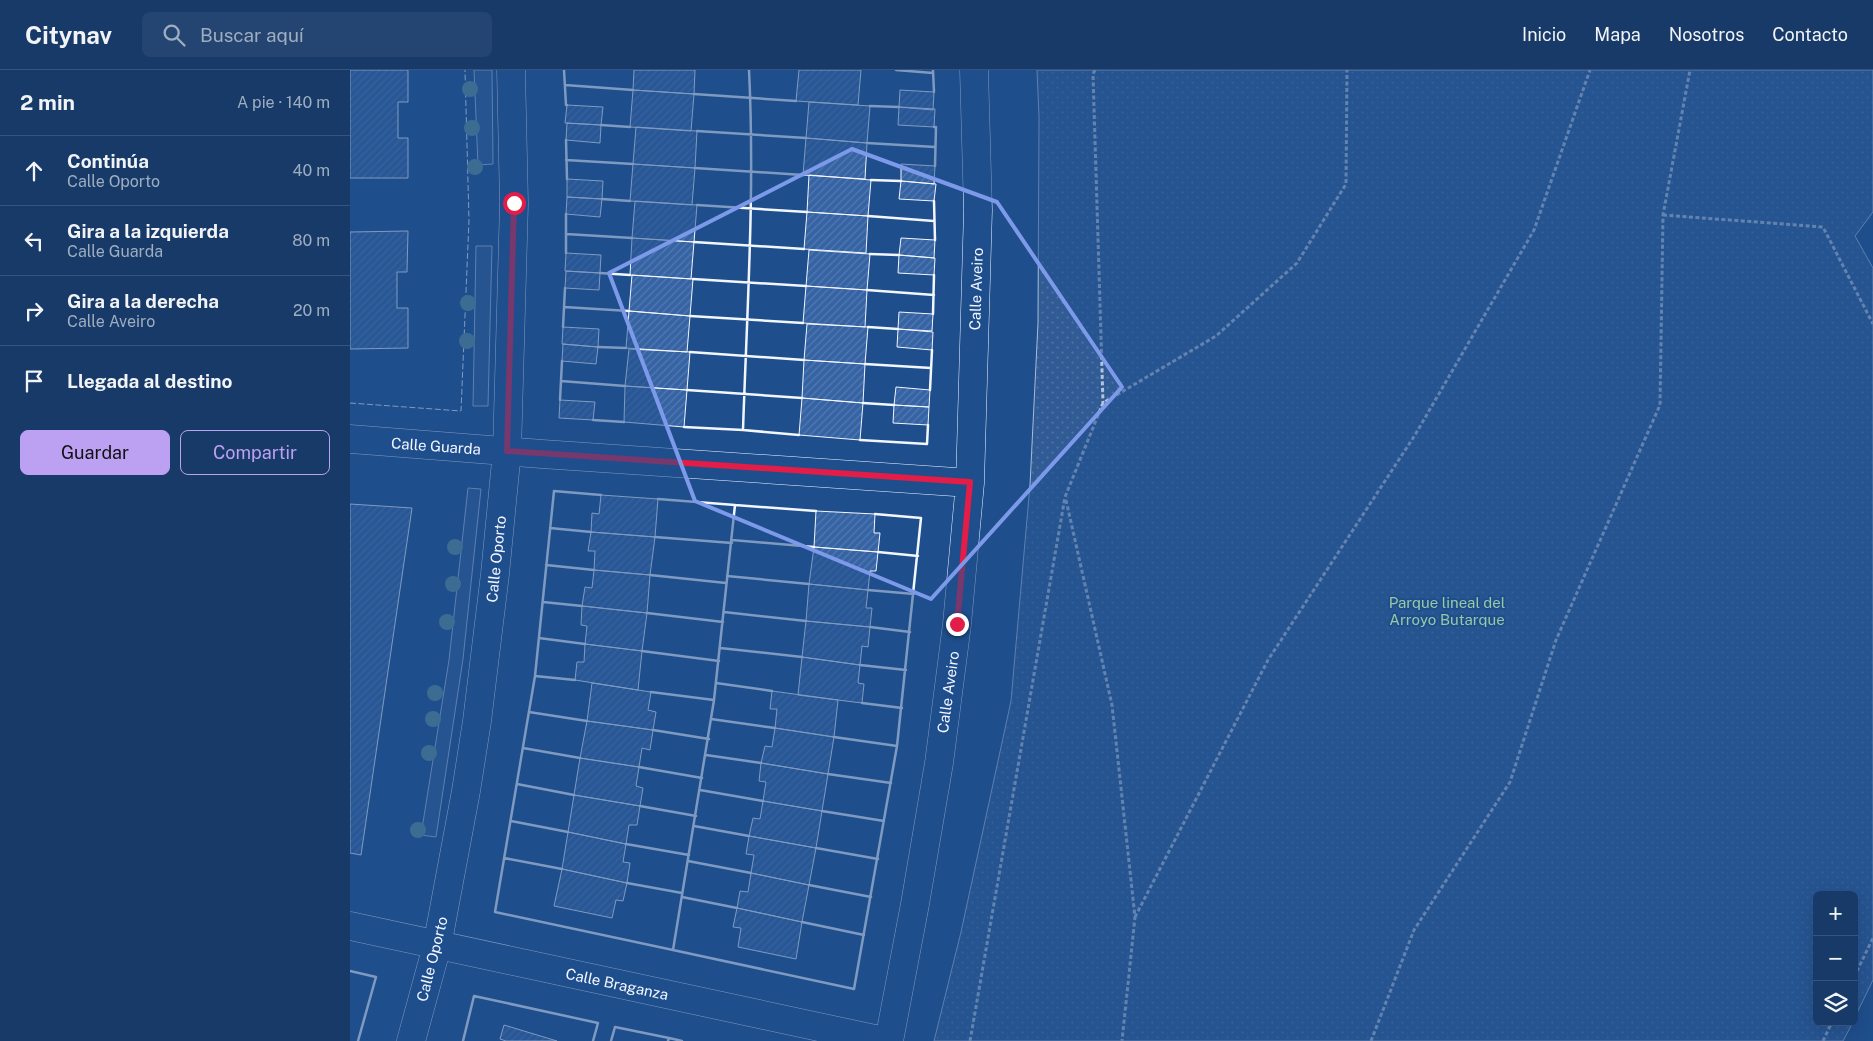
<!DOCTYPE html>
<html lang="es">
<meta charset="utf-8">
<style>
:root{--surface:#173a69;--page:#244571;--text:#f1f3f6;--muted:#9eadc0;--line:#36547d;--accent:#bca0f2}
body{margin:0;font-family:"Public Sans",sans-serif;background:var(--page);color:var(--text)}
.controls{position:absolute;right:15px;bottom:15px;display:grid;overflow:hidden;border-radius:8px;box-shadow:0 5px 20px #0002}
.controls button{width:45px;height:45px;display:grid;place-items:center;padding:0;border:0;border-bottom:1px solid var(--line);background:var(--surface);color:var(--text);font:25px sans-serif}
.stop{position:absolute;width:15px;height:15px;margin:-11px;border:4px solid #e11d48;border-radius:50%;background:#fff}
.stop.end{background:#e11d48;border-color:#fff;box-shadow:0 1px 5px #0008}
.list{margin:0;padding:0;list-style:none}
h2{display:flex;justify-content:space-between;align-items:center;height:65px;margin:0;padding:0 20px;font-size:21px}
h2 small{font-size:16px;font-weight:400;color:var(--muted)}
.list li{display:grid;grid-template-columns:32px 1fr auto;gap:15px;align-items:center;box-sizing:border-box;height:70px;padding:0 20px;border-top:1px solid var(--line)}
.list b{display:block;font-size:19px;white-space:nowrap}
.list p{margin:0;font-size:16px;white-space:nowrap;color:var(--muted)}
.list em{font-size:16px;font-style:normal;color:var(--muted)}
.actions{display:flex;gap:10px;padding:15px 20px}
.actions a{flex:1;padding:11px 0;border:1px solid var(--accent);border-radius:8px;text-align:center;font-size:18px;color:var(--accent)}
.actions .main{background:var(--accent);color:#111}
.icon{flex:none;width:28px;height:28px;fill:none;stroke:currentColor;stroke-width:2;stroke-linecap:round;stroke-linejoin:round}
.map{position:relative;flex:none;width:1523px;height:971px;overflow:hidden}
header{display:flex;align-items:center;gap:30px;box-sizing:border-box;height:70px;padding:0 25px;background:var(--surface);border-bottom:1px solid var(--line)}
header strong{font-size:24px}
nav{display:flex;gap:28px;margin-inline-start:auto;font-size:18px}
.search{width:350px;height:45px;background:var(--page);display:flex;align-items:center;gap:12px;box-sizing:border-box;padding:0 18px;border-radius:8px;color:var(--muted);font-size:19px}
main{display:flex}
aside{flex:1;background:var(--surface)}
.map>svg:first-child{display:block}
</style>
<header>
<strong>Citynav</strong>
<div class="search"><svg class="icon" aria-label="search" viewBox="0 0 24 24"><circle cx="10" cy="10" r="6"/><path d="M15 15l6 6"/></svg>Buscar aquí</div>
<nav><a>Inicio</a><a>Mapa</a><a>Nosotros</a><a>Contacto</a></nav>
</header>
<main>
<aside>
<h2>2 min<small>A pie · 140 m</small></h2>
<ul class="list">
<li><svg class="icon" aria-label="ahead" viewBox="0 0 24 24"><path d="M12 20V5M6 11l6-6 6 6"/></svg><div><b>Continúa</b><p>Calle Oporto</p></div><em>40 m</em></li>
<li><svg class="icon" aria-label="left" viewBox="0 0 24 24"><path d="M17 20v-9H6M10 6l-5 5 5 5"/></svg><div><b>Gira a la izquierda</b><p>Calle Guarda</p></div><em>80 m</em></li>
<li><svg class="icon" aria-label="right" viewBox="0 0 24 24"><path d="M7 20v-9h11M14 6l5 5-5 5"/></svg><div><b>Gira a la derecha</b><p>Calle Aveiro</p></div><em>20 m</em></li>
<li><svg class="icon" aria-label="arrive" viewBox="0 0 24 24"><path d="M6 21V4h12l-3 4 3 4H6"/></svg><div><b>Llegada al destino</b></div></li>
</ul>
<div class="actions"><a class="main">Guardar</a><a>Compartir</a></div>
</aside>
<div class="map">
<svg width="1523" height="971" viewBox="0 0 1523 971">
<defs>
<pattern id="park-dots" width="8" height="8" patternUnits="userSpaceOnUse" patternTransform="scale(1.25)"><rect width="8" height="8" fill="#305b95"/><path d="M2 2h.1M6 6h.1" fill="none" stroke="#4e73a5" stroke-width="1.8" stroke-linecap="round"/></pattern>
<pattern id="building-hatch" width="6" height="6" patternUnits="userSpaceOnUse" patternTransform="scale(1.25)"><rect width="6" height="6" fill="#3563a3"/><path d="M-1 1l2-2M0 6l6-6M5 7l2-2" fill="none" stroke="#537ab1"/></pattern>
</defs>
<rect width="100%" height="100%" fill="#1f4e8c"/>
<!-- park -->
<path fill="url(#park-dots)" stroke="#a8bbd7" d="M687,0H1523V142L1505,166L1523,198V910L1504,949V825H1467V952H1503L1493,971H584L611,862L661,631L680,415L688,253L689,47Z"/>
<!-- pitch -->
<path fill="#305b95" stroke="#a8bbd7" d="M124,0H142L143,94L128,95Z
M126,176H142L138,336H123Z
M118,418L131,419L113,589L86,767L71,765L99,590Z"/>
<!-- building -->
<path fill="url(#building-hatch)" stroke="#f2f6ff" d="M0,0H58V32H48V68H58V108H0Z
M284,0H345L344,24L283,20Z
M449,0H511L508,35L446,31Z
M283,20L344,24L341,61L280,57Z
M550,20L584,22L583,40L549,37Z
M459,32L520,36L517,73L456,68Z
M217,35L253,37L251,55L215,53Z
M549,37L585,39L584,57L548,55Z
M217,53L251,55L250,73L216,70Z
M286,57L347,61L345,98L283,94Z
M456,68L517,73L515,109L453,105Z
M283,94L345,98L342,135L280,131Z
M551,94L585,96L584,114L551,111Z
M459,105L521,110L518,146L457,142Z
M217,109L253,111L252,129L217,127Z
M551,111L586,114L584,131L549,129Z
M217,127L252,129L250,147L216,144Z
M285,131L347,135L344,172L282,168Z
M457,142L518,146L516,183L454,179Z
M58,161L57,202H47V238H58V278L0,279V162Z
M282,168L344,172L341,209L280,205Z
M551,168L585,170L584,188L549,185Z
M459,180L520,184L517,220L456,216Z
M216,183L251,185L250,203L215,201Z
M549,185L585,188L584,205L548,203Z
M216,201L250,203L249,220L215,218Z
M282,205L343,209L340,246L279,241Z
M456,216L517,220L515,257L453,253Z
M279,241L340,246L337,282L276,278Z
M549,242L583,244L582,261L548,259Z
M457,254L518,257L515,294L454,290Z
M213,257L249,259L248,277L212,274Z
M548,259L583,262L582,280L547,277Z
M213,274L248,277L246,294L212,291Z
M279,279L340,282L337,320L275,316Z
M454,290L515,294L513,333L452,328Z
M275,316L337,320L334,357L274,352Z
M546,317L580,320L579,337L544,335Z
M452,328L513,333L510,370L449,365Z
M210,330L245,332L243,350L209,348Z
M544,335L579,337L578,355L543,353Z
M251,425L308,429L305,467L241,462L242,443L249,444Z
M0,434L62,438L11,785L0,783Z
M466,441L525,444L524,463H530L528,482L464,477Z
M241,462L305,467L300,505L244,500L245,481H238Z
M464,477L528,482L526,501H520L518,520L459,514Z
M244,500L300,505L297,543L232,536L235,517L242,518Z
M459,514L518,520L516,538H522L520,557L456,551Z
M232,536L297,543L292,581L235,574L237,556L231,555Z
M456,551L520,557L518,577L512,576L510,595L452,587Z
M235,574L292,581L288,620L225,610L227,592H234Z
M452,587L510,595L508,613L514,614L512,633L448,625Z
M242,613L301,622L298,640L306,642L303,660L237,651Z
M422,621L488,630L484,667L425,658L427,639H420Z
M237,651L303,660L300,680L292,678L289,697L230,688Z
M425,658L484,667L478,704L411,693L415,676L422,677Z
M230,688L289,697L286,716L293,718L290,736L224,725Z
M411,693L478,704L472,741L413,731L416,712L409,711Z
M224,725L290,736L287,755H279L276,774L218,762Z
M413,731L472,741L466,778L399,766L403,748L410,749Z
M218,762L276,774L273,792L280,793L277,813L212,799Z
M399,766L466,778L459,815L401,803L404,785L396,784Z
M212,799L277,813L273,831L266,830L262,848L204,836Z
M401,803L459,815L452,852L387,838L390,821L398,822Z
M387,838L452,852L446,889L388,877L391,858L383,857Z
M154,955L207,971H156L150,969Z"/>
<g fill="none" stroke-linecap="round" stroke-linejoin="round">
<!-- minor casing -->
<g stroke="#f2f6ff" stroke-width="29">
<path id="minor" d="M0,369L192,384L620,413
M0,856L534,971
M61,971L87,876L116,721L127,651L145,504L157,381L164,133L161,0
M539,971L565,834L589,693L607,554L620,413L628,140L624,0"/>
</g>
<!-- path -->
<path stroke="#b3c4dc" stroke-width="3" stroke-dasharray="4 2.5" stroke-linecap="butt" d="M745,0L743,4L753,333
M1313,145L1473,157L1523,254
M716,430L762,635L785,847L772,971
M785,847L918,590L1065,365L1184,160L1240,0
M1504,907L1523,868
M620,971L715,427L753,333L866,266L947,193L996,114L997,0
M1021,971L1064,860L1160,712L1206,570L1310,335L1313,145L1340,0
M1473,971L1482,952"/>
<!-- minor -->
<use href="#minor" stroke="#1f4e8c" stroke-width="28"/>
<!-- fence -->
<path stroke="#f2f6ff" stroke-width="1" stroke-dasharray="6 2.5" stroke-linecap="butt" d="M0,333L111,341L119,150L115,0"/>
<!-- wall -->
<path stroke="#f2f6ff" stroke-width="2.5" d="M214,0L216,35H217
M546,0L583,3
M583,0L584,22
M215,15L283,20
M344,24L446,31
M520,36L549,37
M251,55L280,57
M584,57H586L585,96
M347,61L456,68
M216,70L217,109
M517,73L585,77
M216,90L283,94
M345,98L453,105
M521,110L551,111
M252,129L280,131
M584,131L585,170
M347,135L457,142
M518,146L584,151
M216,164L282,168
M344,172L454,179
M216,183V144
M520,184L549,185
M250,203L280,205
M343,209L456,216
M517,220L584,225
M214,237L279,241
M583,244L584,205
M340,246L453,253
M213,257L215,218
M518,257L548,259
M248,277L276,278
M340,282L454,290
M515,294L581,298
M211,311L275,316
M337,320L452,328
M580,320L582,280
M210,330L212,291
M513,333L544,335
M243,350L274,352
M334,357L393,360C397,240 405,120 399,0
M393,360L449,365
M510,370L577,374L578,355
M251,425L204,421L185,606L145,842L323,880L364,630L385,435L308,429
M385,435L466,441
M200,458L241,462
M305,467L382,473
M382,470L464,477
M528,482L568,486
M196,495L244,500
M300,505L376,513
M377,506L459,514
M518,520L564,524
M193,532L232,536
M374,542L456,551
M297,543L373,552
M520,557L560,562
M189,568L235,574
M370,578L452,587
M292,581L369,591
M510,595L556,600
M185,606L225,610
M366,613L422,621
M301,622L364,630
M512,633L552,638
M179,642L237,651
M361,649L425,658
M303,660L359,669
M484,667L547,676
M173,678L230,688
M356,685L411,693
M289,697L352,708
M478,704L541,713
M167,714L224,725
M350,720L413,731
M290,736L346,746
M472,741L534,751
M161,751L218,762
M344,756L399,766
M276,774L339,785
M466,778L528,789
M154,788L212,799
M338,791L401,803
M277,813L332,823
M459,815L521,827
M332,827L387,838
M452,852L514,865
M323,880L504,919L547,676L571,448L525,444
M0,901L26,907L8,971
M319,968L332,971
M113,971L124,926L248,953L243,971
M261,971L265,957L319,968L318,971"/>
</g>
<!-- trees -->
<g fill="#61919a">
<circle cx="120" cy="19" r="8"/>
<circle cx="122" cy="58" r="8"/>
<circle cx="125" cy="97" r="8"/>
<circle cx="118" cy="233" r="8"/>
<circle cx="117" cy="271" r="8"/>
<circle cx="105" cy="477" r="8"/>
<circle cx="103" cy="514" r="8"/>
<circle cx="97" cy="552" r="8"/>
<circle cx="85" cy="623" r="8"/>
<circle cx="83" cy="649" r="8"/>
<circle cx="79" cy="683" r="8"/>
<circle cx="68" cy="760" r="8"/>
</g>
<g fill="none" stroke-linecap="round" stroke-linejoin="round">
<!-- route -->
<path stroke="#e11d48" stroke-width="6" d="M164,133L157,381L620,412L607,554"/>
</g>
<!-- marked area -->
<path d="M0 0H1523V971H0ZM502,79L647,132L772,317L581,529L345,431L259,203Z" fill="#1f4e8c" fill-opacity=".55" fill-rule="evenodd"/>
<path fill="none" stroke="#7d9aea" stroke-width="4" stroke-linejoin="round" d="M502,79L647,132L772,317L581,529L345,431L259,203Z"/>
<g text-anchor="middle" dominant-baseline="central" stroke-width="4" stroke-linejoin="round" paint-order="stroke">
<!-- street labels -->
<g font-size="15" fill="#f2f6ff" stroke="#1f4e8c">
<text transform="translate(626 219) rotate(-88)">Calle Aveiro</text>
<text transform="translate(86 376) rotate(4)">Calle Guarda</text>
<text transform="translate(146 489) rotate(-84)">Calle Oporto</text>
<text transform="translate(598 622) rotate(-82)">Calle Aveiro</text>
<text transform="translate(82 889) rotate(-76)">Calle Oporto</text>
<text transform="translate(267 914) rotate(12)">Calle Braganza</text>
</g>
<!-- park labels -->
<g font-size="15" fill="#97c8a6" stroke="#1f4e8c">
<text x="1097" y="532">Parque lineal del<tspan x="1097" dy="17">Arroyo Butarque</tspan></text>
</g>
</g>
</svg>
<div class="controls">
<button>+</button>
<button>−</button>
<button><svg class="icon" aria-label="layers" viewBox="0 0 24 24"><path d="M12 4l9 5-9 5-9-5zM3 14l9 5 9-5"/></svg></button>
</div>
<div class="stop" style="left:164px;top:133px"></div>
<div class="stop end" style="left:607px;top:554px"></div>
</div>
</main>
